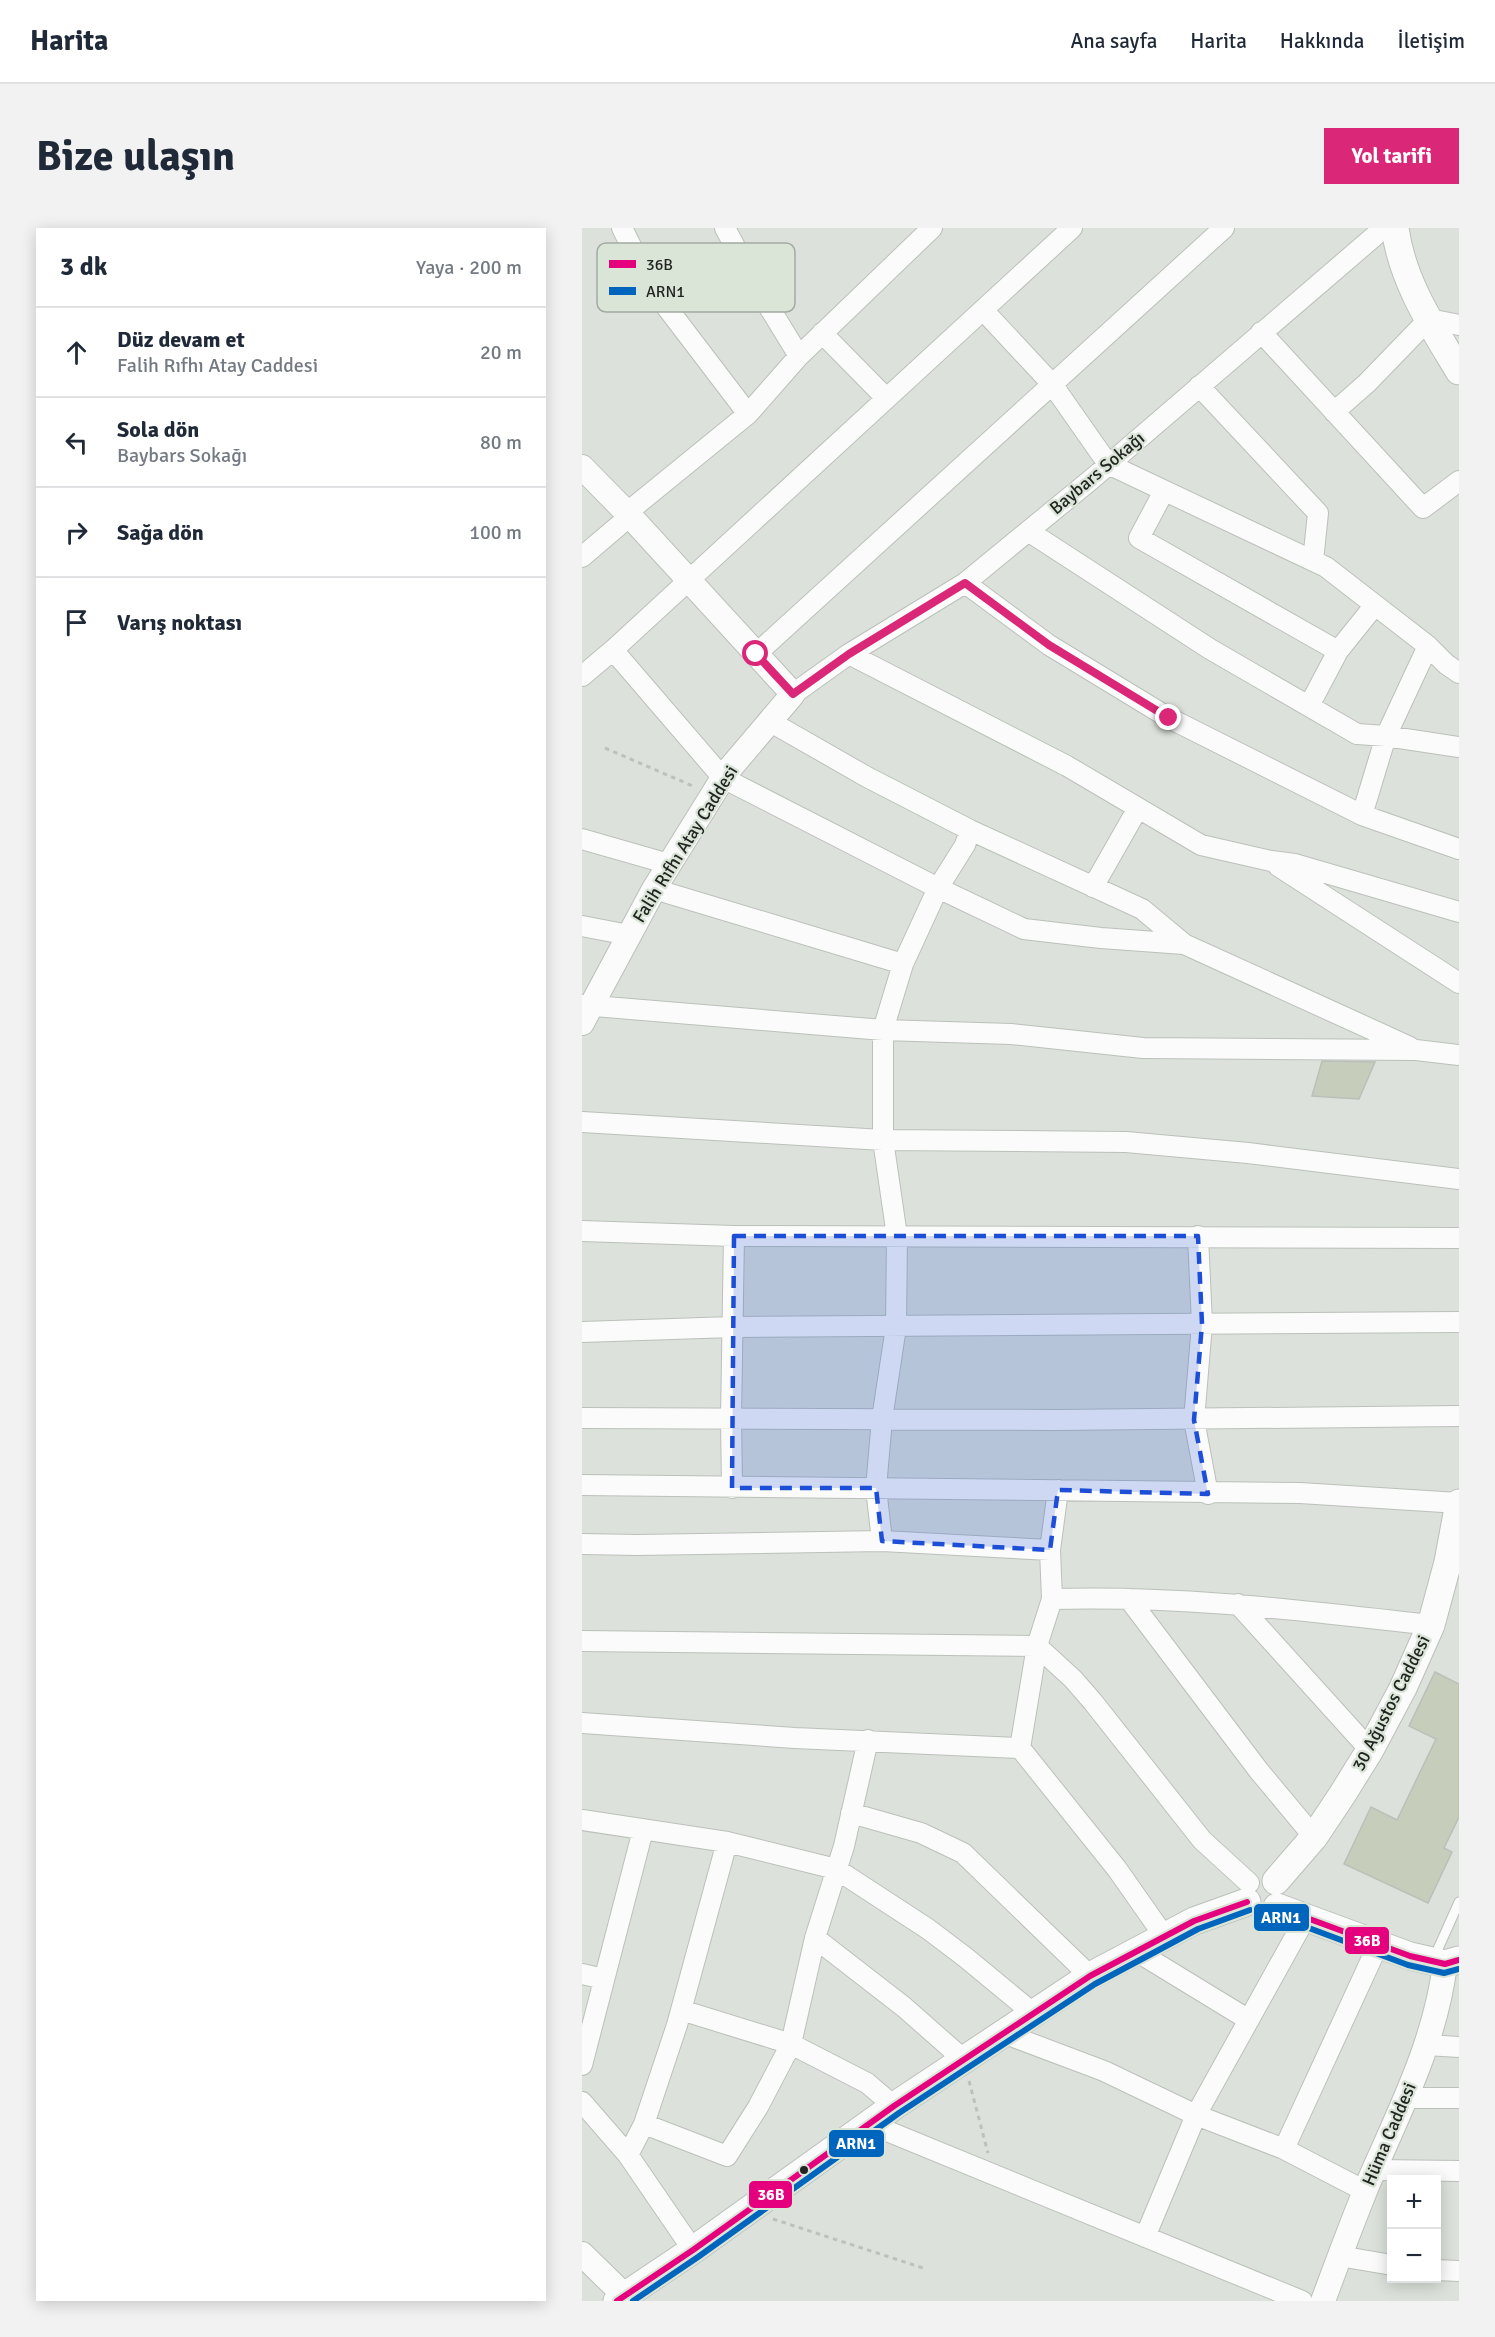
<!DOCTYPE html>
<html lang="tr">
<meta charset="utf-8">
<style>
:root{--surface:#fff;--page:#f2f2f3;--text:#1f2937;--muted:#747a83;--line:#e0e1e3;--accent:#db2777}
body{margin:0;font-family:Signika,sans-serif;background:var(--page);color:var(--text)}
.controls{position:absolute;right:18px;bottom:18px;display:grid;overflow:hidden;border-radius:0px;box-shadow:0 3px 15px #0003}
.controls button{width:54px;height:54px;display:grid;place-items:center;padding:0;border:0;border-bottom:2px solid var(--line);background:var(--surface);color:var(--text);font:30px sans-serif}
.stop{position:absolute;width:18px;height:18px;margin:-14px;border:4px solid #db2777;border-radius:50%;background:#fff}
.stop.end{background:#db2777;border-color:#fff;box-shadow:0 2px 6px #0008}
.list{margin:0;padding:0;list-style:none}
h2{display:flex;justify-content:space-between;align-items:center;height:78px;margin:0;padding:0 24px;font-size:26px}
h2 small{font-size:20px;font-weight:400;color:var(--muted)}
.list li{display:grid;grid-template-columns:39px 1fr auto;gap:18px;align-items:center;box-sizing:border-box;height:90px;padding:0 24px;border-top:2px solid var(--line)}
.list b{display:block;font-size:22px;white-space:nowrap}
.list p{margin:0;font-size:20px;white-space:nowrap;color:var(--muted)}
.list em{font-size:20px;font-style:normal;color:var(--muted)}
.icon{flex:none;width:33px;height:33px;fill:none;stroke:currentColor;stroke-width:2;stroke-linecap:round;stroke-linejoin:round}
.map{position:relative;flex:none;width:877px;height:2073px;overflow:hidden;border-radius:0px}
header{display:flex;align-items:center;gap:36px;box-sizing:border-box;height:84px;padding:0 30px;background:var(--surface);border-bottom:2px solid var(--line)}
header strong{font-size:28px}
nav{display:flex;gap:33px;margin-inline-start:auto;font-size:21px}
.intro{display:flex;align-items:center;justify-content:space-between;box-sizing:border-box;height:144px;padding:0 36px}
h1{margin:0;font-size:42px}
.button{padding:15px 27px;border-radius:0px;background:var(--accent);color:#fff;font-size:21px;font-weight:700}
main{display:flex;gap:36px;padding:0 36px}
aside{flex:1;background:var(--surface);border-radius:0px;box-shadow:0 3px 15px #0003}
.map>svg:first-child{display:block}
</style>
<header>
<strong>Harita</strong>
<nav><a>Ana sayfa</a><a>Harita</a><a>Hakkında</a><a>İletişim</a></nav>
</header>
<div class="intro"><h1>Bize ulaşın</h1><a class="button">Yol tarifi</a></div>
<main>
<aside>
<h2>3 dk<small>Yaya · 200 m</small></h2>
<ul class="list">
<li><svg class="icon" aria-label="ahead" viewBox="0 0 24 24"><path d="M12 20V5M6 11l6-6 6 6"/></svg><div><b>Düz devam et</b><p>Falih Rıfhı Atay Caddesi</p></div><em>20 m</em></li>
<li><svg class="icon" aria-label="left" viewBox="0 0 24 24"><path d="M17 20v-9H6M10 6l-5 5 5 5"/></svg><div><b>Sola dön</b><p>Baybars Sokağı</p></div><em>80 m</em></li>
<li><svg class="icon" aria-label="right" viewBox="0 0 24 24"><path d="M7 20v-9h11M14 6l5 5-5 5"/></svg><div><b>Sağa dön</b></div><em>100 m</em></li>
<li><svg class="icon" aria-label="arrive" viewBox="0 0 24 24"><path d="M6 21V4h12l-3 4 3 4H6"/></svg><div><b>Varış noktası</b></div></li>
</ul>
</aside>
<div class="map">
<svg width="877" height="2073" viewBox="0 0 877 2073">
<rect width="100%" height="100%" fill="#dce2db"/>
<!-- building -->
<path fill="#c7cdbb" stroke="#bcbfb9" stroke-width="1.5" d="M740,833L793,834L777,871L730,868Z
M853,1444L877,1456V1589L862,1620L870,1624L846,1675L762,1636L789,1579L815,1592L854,1511L827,1498Z"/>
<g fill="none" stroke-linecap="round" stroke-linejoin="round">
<!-- service casing -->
<g stroke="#bbc0ba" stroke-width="11">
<path id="service" d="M851,1732L877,1674"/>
</g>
<!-- minor casing -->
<g stroke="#bbc0ba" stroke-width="22">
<path id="minor" d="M40,0L70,60L166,186
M143,0L174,58L217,128
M401,82L470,156L526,236L744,339L846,418L804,508L780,587
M679,104L841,280L877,253
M240,105L304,170
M617,158L736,285L731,333
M752,184L785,155L847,91L877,97
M582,263L557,310L756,423
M446,303L628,421L775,506L804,508L877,519
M0,329L48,288L53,278L166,186L217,128L350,0
M383,355L467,417L587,490L780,587L877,621
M846,418L864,436L877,445
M31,422L141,550L356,660L442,701L519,710L602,716
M174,426L642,0
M267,426L485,538L619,617L689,633L713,636L877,684
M0,448L31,422L490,0
M211,466L267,426L383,355L511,250L802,0
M727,478L756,423L793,377
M187,493L285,549L388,602L560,681L602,716L828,819
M0,611L87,636
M696,638L877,755
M511,659L556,580
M72,661L321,736
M0,698L47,707
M0,777L301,802L429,806L561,820L834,822L877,827
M0,894L301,912L544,914L666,925L877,951
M0,1003L152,1008L877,1010
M616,1008L620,1096L612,1192L626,1266
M0,1104L150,1099L877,1094
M0,1190L474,1192L877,1188
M0,1257L718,1265L877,1275
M150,1260L149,1190L152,1008
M300,1313L294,1260L300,1191L314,1099L315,1008L301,912V802L321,736L356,660L383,617L388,602
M0,1316L55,1317L300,1313L468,1322
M470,1371C597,1367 723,1383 849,1397
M547,1371L677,1543L732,1609
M656,1376L788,1522
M0,1413L455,1418L491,1451L511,1474L620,1612L667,1655
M0,1495L213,1510L438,1520L535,1641L582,1708
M438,1520L455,1418L470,1371L468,1322L476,1262
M269,1585L339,1605L381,1625L508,1748
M0,1592L145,1614L254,1641L346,1701L383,1729L452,1786
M233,1710L322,1779L381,1831
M554,1723L667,1792
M0,1746L22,1751
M99,1782L209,1816L285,1855L312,1878
M421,1805L522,1843L614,1887L702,1921L783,1963
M845,1817L877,1819
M0,1837L61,1602
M823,1870H877
M0,1874L46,1927L111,2022
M62,1896L145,1928L176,1879L209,1816L233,1710L262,1618L286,1512
M288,1896L720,2073
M702,1921L796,1717
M46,1927L62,1896L95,1797L145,1614
M792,1942L877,1943
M563,2009L614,1887L724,1689
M757,2028L810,2037
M854,2042L877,2043"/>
</g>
<!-- tertiary casing -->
<g stroke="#bbc0ba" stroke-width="26">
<path id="tertiary" d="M0,239L48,288L211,466L144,545L72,661L0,795
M0,2026L43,2068
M741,2073C757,2030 773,1986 791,1944C821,1876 854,1810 863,1736"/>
</g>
<!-- secondary casing -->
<g stroke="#bbc0ba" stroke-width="29">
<path id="secondary" d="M813,0C820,53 850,98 877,143
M694,1653L732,1609L760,1567L788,1522L821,1460L849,1397L866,1334L877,1275
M695,1679L828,1728L863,1736L877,1732
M35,2073L111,2022L312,1878L508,1748L612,1693L665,1674"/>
</g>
<!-- path -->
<path stroke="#bdc0bd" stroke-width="3" stroke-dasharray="4.5 4.5" stroke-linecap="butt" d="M23,520L113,559
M387,1853L406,1925
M191,1991L344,2041"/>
<!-- service -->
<use href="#service" stroke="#fafbfa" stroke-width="9"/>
<!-- minor -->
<use href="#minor" stroke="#fafbfa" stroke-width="20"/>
<!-- tertiary -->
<use href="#tertiary" stroke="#fafbfa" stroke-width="24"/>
<!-- secondary -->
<use href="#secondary" stroke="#fafbfa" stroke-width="27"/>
<!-- bus-1 casing -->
<g stroke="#dae5d8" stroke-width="10">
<path id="bus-1" d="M695,1679L828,1728L863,1736L877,1732
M35,2073L111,2022L312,1878L508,1748L612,1693L665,1674"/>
</g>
<!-- bus-2 casing -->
<g stroke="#dae5d8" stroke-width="10">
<path id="bus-2" d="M692,1687L826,1737L862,1745L877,1741
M51,2073L116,2029L317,1885L513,1756L616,1701L668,1682"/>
</g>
<!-- bus-1 -->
<use href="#bus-1" stroke="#e5007d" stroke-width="6"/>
<!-- bus-2 -->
<use href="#bus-2" stroke="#0065bd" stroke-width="6"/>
</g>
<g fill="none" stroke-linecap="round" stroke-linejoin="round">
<!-- route -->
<path stroke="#db2777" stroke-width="8" d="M174,426L211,466L267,426L383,355L467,417L587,490"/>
</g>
<!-- marked area -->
<path fill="#1d4ed8" fill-opacity="0.2" stroke="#1d4ed8" stroke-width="4.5" stroke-dasharray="12 8" stroke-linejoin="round" d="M152,1008H616L620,1096L612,1192L626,1266L476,1262L468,1322L300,1313L294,1260H150Z"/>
<!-- markers -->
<circle fill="#212420" stroke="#dae5d8" stroke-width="2" cx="222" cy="1942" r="5"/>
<g text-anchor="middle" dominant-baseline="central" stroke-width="4.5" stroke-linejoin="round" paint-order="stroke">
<!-- street labels -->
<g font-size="18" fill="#212420" stroke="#dae5d8">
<text transform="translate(515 245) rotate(-40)">Baybars Sokağı</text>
<text transform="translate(103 616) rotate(-58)">Falih Rıfhı Atay Caddesi</text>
<text transform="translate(809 1475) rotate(-63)">30 Ağustos Caddesi</text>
<text transform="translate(807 1906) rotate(-67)">Hüma Caddesi</text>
</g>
</g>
<!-- legend -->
<rect x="15" y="15" width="198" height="69" rx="9" fill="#dae5d8" stroke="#a2aba1" stroke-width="1.5"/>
<rect x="27" y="32" width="27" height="8" fill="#e5007d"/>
<rect x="27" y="59" width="27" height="8" fill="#0065bd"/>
<g font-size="16" fill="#212420">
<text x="64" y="42">36B</text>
<text x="64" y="69">ARN1</text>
</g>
<g stroke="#dae5d8" stroke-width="2">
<rect x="671" y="1675" width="57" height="29" rx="6" fill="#0065bd"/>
<rect x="762" y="1698" width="46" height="29" rx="6" fill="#e5007d"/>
<rect x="246" y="1901" width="57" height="29" rx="6" fill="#0065bd"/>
<rect x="166" y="1952" width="45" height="29" rx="6" fill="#e5007d"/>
</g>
<g font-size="16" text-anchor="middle" font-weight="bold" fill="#fff">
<text x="699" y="1695">ARN1</text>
<text x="785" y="1718">36B</text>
<text x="274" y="1921">ARN1</text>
<text x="189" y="1972">36B</text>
</g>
</svg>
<div class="controls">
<button>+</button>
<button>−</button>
</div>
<div class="stop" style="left:174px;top:426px"></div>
<div class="stop end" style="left:587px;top:490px"></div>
</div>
</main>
